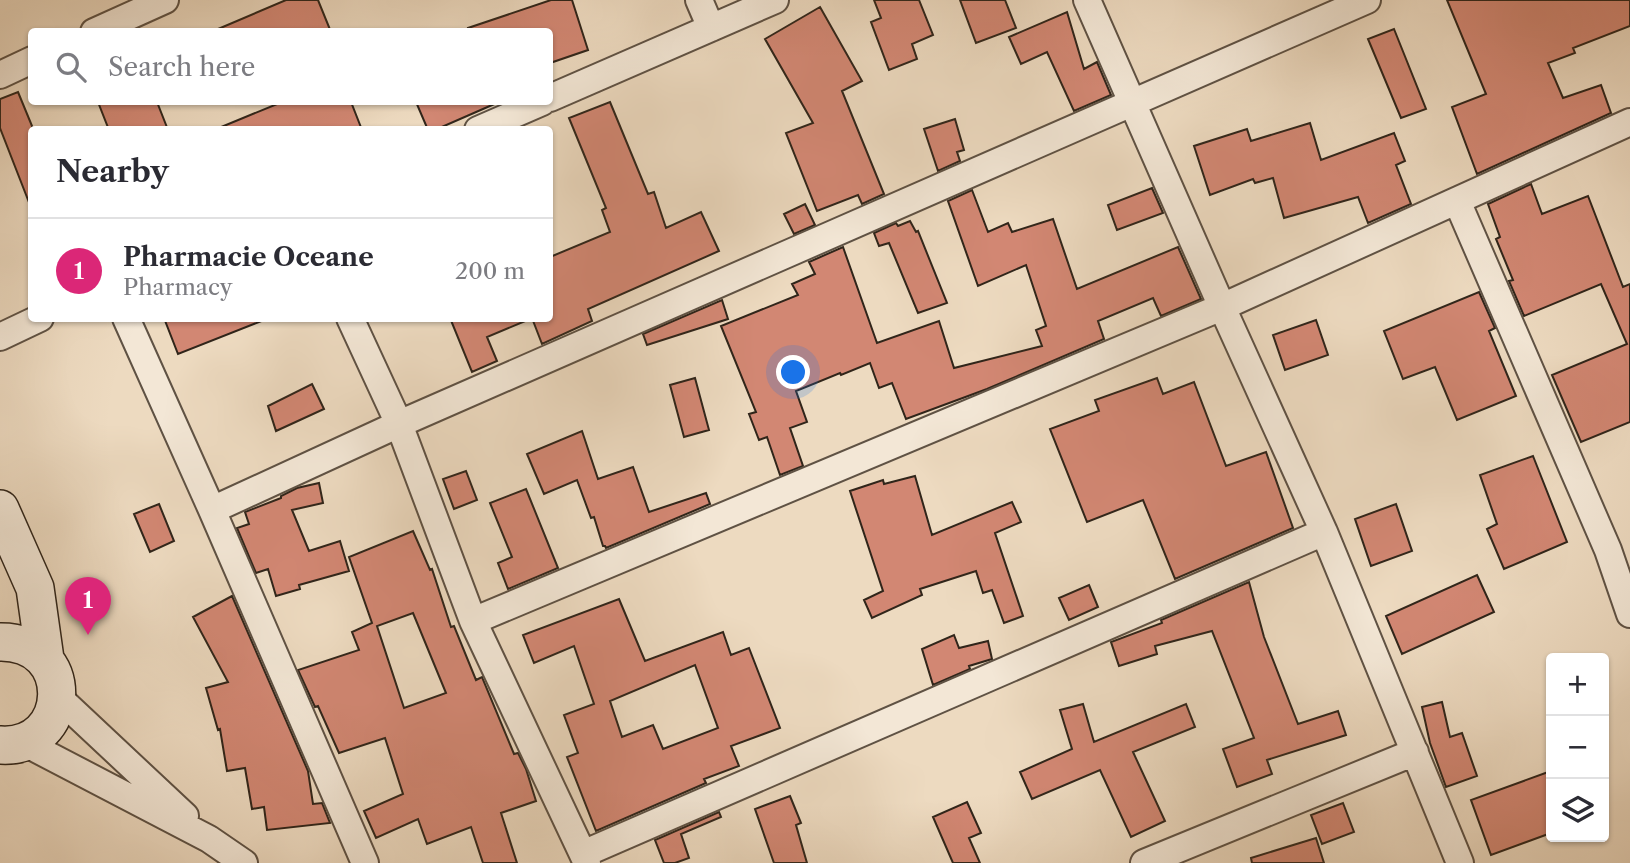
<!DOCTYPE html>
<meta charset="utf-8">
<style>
:root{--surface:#fff;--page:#f2f2f3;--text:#2b2b33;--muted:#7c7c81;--line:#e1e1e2;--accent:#db2777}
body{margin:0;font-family:"Libre Caslon Text",serif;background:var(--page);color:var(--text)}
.controls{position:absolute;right:21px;bottom:21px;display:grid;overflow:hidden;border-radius:7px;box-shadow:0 2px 5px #0004}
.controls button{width:63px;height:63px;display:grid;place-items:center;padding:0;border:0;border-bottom:2px solid var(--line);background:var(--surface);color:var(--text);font:35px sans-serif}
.you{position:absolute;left:794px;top:373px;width:24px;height:24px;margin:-18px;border:5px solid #fff;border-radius:50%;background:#1a73e8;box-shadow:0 0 0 10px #1a73e833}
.badge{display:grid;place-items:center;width:46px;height:46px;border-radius:50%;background:var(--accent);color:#fff;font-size:23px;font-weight:700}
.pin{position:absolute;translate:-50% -58px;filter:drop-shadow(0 2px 4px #0008)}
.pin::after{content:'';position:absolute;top:37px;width:24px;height:21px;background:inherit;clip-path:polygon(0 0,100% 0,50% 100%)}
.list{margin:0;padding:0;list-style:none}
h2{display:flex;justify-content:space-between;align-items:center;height:91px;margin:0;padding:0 28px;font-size:30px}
h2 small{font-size:23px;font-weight:400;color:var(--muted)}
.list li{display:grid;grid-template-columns:46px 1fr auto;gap:21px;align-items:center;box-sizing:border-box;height:105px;padding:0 28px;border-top:2px solid var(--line)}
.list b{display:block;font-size:26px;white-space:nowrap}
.list p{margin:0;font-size:23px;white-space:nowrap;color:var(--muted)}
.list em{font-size:23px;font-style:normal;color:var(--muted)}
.icon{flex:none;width:38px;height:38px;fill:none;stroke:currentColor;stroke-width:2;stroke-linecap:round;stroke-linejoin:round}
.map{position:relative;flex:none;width:1630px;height:863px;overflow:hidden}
.search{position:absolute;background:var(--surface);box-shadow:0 2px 5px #0004;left:28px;top:28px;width:525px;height:77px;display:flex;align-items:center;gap:18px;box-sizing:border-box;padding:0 24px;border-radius:7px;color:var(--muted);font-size:26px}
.panel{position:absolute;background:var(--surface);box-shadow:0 2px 5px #0004;left:28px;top:126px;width:525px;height:196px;border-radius:7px}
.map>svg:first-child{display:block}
</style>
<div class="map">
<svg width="1630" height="863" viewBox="0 0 1630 863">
<rect width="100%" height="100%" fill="#eddac0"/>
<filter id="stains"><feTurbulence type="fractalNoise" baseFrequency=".00286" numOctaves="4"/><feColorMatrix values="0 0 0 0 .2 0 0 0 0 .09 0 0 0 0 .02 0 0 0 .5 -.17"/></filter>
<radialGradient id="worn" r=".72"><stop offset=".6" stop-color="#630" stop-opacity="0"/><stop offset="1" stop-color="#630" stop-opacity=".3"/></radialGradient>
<!-- building -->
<path fill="#d28773" stroke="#30251a" stroke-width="2" fill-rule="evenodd" d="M286,0H318L331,32H211Z
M551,0H572L588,50L550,63V32H469L468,28Z
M874,0H919L933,35L912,44L917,59L889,70L871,22L881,18Z
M960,0H1005L1016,28L976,43Z
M1447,0H1630V26L1573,48L1575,53L1548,63L1563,98L1601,85L1611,113L1477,174L1452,107L1486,94Z
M820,7L862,81L842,91L884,194L862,204L858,195L817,211L786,133L813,123L765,39Z
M1067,12L1084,69L1097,62L1111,95L1074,111L1047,52L1021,64L1009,37Z
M1394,29L1426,109L1401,118L1368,39Z
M18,92L32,126L30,205L0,128V99Z
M98,102H157L168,130H109Z
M282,102H351L362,130H214Z
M416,102H499L435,130H428Z
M610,102L648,194L654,192L666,228L701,212L719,251L588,309L592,321L542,344L532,318H550V257L610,232L602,210L606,208L569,118Z
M955,119L964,150L957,152L960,161L938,171L924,129Z
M1310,123L1321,160L1394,133L1405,161L1396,165L1411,204L1368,223L1358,197L1284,218L1273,178L1255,183L1253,179L1210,195L1194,146L1247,129L1251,141Z
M1531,184L1542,214L1588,196L1623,287L1630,284V422L1581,442L1552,375L1627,344L1601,284L1524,316L1509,281L1513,280L1496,239L1500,237L1488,204Z
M1152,188L1163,213L1117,230L1108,205Z
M972,190L988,232L1008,223L1012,232L1053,219L1077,289L1178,247L1201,299L1161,316L1153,298L1098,321L1104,339L987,389L906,419L892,383L879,388L870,363L841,375L840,373L796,391L807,422L790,428L803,466L780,475L767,437L759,440L749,414L756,412L721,326L798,295L792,284L815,274L809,262L843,247L877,343L939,321L954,368L1042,346L1036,330L1046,326L1026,265L978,286L948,201Z
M805,204L815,225L794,234L784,214Z
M910,221L916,232L918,231L947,303L918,313L889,243L879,246L874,233L896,223L898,226Z
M1479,292L1495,328L1489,331L1516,396L1457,420L1435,367L1403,379L1384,331Z
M722,300L728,319L647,345L643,334Z
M164,318H264V320L178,354Z
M450,318H530V319L487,337L497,361L472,372Z
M1316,320L1328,355L1285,370L1273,335Z
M695,378L709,430L684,437L670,385Z
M1157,378L1163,394L1194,382L1226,466L1266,452L1293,528L1175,579L1143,500L1087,522L1050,429L1099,411L1095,400Z
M312,384L324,409L276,431L268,406Z
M582,431L598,479L633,467L649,512L706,493L710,504L606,548L605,546H603L594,517L591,518L577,480L544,494L527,454Z
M1533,456L1567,542L1504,569L1487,529L1497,524L1480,475Z
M466,471L477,500L454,509L443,479Z
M915,476L932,535L1012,502L1021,522L995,533L1023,616L1004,623L992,590L983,593L976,571L920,589L922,595L872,618L864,600L883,591L850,491L883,480L884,484Z
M319,483L323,503L292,510L309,551L340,541L349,571L299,585L300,589L276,596L268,569L256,573L237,528L249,524L245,512L281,498V496L297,488Z
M526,489L558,568L508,589L498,563L512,557L490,503Z
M159,504L174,541L150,552L134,514Z
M1396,504L1412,551L1371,566L1355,519Z
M413,531L430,570L432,569L451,627L454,626L476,680L482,677L514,754L518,753L526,769L536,801L501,813L517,863H483L471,827L427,844L418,819L376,838L364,811L403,794L385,738L339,753L318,706L315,707L298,670L359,650L352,632L372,623L349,557ZM413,613L446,693L404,708L377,626Z
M1477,575L1494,612L1402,654L1386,616Z
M1249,582L1264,637L1298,724L1338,711L1346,735L1267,760L1272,774L1237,787L1223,749L1254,738L1212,631L1155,646L1157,654L1119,666L1111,642L1162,623L1161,620Z
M1089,585L1098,607L1069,620L1059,598Z
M232,596L308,771L313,804L322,803L330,823L267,830L264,807L252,809L245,768L227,771L220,729L218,730L206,688L228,682L193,617Z
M619,599L645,661L723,632L731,655L749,648L780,728L731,746L739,766L704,779L706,783L596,831L567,757L578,753L564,715L594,704L574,646L534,663L523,635ZM695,665L718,728L663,749L653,725L622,737L610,701Z
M954,635L959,648L988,641L992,659L969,666L970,669L933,685L922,649Z
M1442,702L1450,737L1462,733L1477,776L1446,787L1430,743L1422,707Z
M1083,704L1094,742L1186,704L1195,727L1133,752L1165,821L1131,837L1100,770L1032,799L1020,772L1072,749L1060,710Z
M1551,771V833L1491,855L1471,800Z
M790,796L801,823L796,825L807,863H774L755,809Z
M967,802L981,833L969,838L980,863H953L933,817Z
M1343,803L1354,832L1322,844L1311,815Z
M719,812L721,817L681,834L689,858L675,863H664L655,840Z
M1316,838L1324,863H1252L1251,858Z"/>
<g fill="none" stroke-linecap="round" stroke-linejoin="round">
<!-- minor casing -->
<g stroke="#5f5244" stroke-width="30">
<path id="minor" d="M699,0L711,28
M1087,0L1222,307L1324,532L1460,863
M94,32L165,0
M0,75L32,60
M550,98L775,0
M478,130L542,102
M1457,201L1608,550L1630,614
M126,318L212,510L365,863
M350,318L399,424L473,621L587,863
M0,337L40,318
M212,510L399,424L1367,0
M473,621L1222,307L1630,122
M58,697L185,816
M23,742L209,839L244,863
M583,854L1324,532
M1144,863L1415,752"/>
</g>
<!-- secondary casing -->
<g stroke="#30251a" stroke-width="40">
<path id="secondary" d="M0,509L35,588L45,659
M0,642C78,641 73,750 0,745"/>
</g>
<!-- minor -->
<use href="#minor" stroke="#f3e7d6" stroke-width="26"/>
<!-- secondary -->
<use href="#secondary" stroke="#f3e7d6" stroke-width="37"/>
</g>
<rect width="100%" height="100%" filter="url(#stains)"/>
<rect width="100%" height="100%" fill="url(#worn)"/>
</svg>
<div class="controls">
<button>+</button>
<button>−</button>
<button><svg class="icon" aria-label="layers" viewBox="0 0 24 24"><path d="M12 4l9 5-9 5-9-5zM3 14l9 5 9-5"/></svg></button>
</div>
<div class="you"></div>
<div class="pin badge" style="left:88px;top:635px">1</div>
<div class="search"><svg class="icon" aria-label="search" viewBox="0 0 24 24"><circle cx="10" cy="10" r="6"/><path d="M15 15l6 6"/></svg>Search here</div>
<section class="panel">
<h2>Nearby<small></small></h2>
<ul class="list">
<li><span class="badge">1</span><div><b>Pharmacie Oceane</b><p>Pharmacy</p></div><em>200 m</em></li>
</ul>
</section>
</div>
